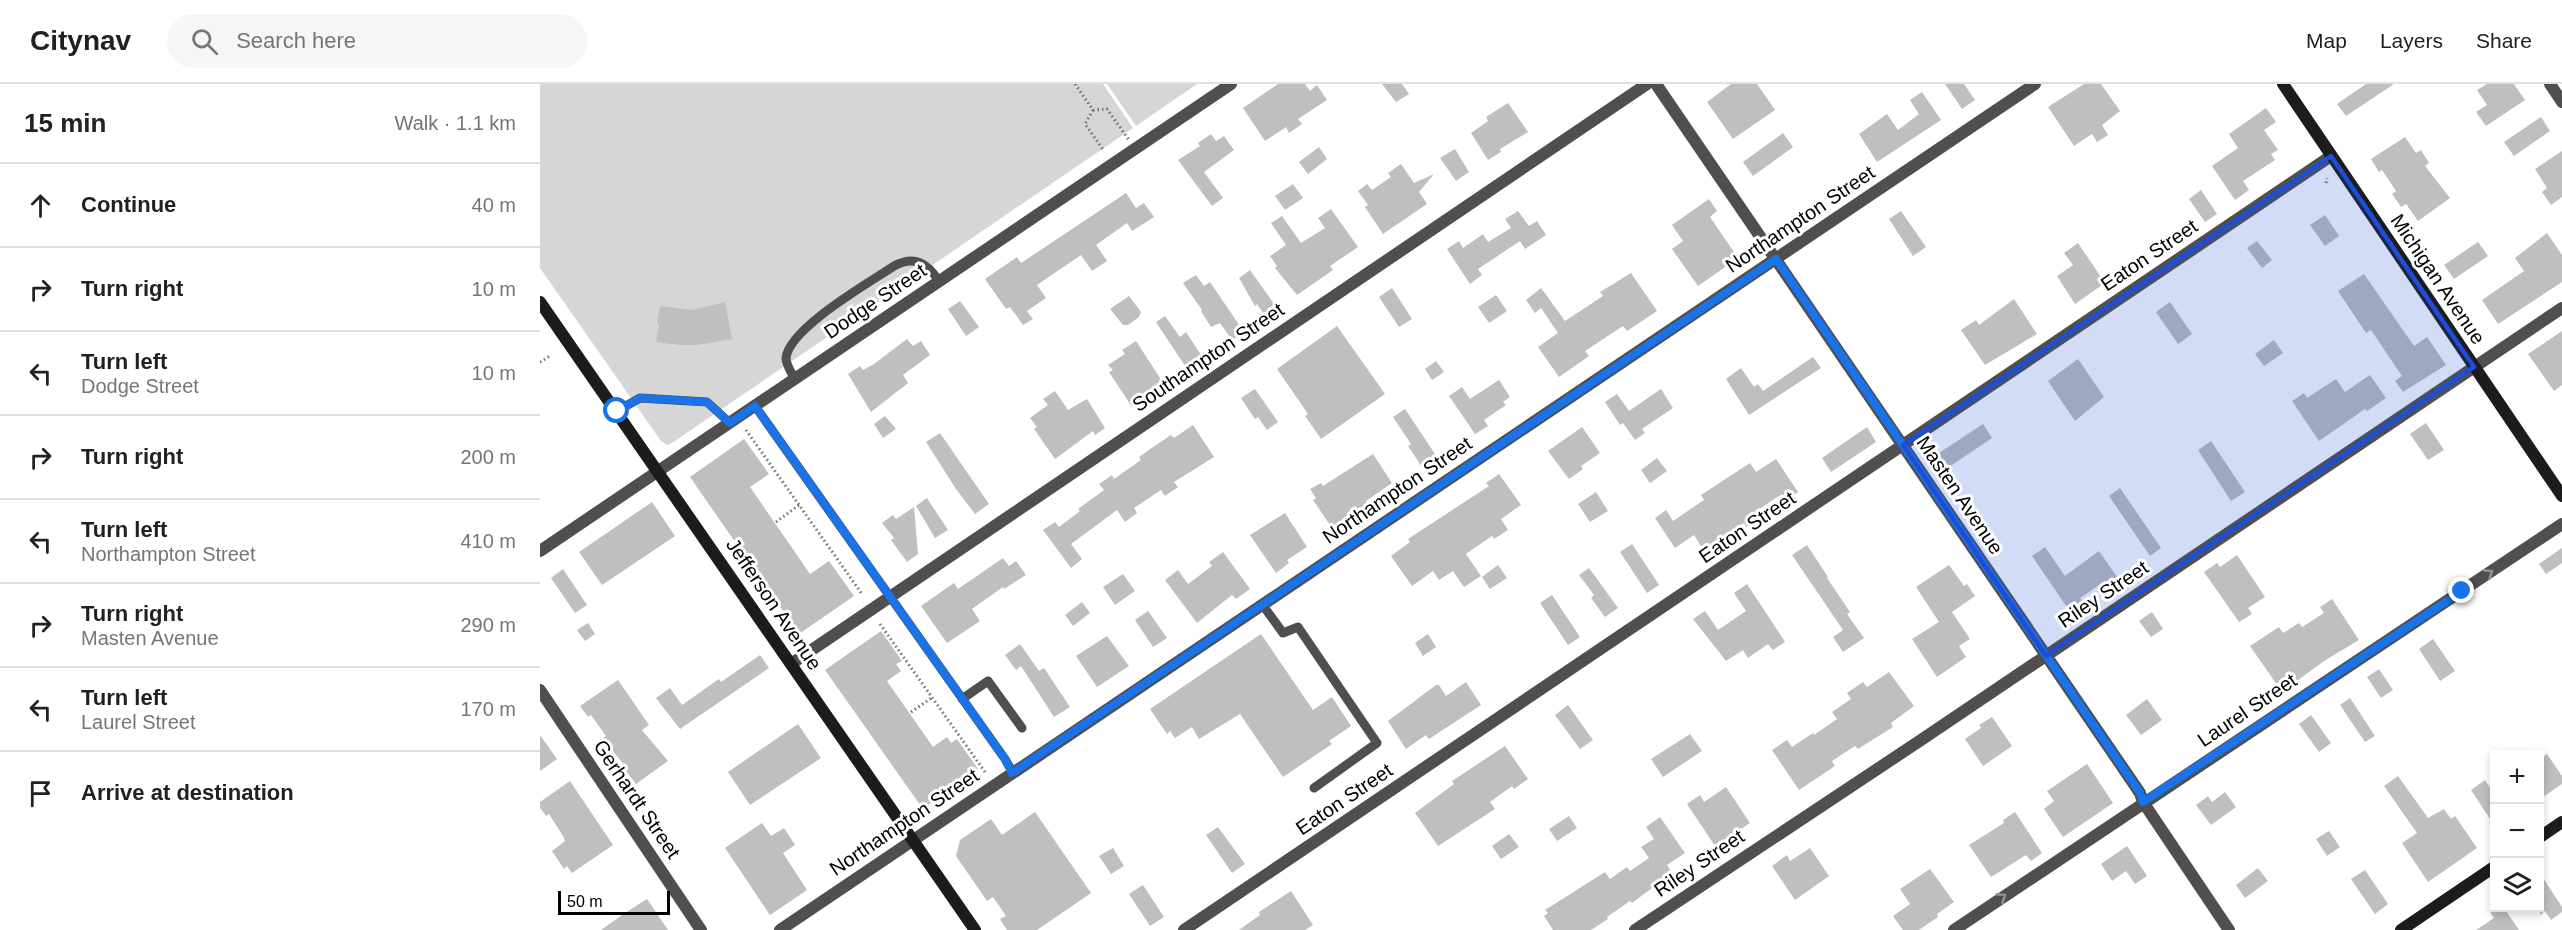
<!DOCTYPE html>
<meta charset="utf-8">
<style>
:root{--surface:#fff;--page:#f6f6f6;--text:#202124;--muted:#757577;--line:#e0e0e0}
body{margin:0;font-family:Helvetica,sans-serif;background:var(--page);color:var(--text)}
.controls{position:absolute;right:18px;bottom:18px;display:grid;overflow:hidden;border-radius:0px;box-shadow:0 3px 9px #0003}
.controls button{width:54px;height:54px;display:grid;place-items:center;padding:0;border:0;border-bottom:2px solid var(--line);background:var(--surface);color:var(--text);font:30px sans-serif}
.scale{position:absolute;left:18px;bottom:15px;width:112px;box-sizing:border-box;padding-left:6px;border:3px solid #000;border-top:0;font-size:16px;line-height:21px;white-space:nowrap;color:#000;-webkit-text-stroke:4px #fff;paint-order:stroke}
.stop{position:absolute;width:18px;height:18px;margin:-14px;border:4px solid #1a73e8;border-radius:50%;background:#fff}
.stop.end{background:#1a73e8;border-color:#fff;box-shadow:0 2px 6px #0008}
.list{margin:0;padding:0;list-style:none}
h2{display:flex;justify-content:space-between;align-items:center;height:78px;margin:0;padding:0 24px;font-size:26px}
h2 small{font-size:20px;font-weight:400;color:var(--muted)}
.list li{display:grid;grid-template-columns:39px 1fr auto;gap:18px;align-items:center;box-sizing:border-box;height:84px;padding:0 24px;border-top:2px solid var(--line)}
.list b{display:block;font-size:22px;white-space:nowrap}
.list p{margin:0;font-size:20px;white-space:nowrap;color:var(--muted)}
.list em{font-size:20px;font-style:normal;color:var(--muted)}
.icon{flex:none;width:33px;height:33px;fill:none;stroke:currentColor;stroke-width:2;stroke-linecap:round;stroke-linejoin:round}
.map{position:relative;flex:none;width:2022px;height:846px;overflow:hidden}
header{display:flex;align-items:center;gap:36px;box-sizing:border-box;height:84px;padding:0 30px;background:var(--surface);border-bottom:2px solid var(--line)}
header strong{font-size:28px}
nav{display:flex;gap:33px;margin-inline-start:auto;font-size:21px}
.search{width:420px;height:54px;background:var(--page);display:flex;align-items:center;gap:15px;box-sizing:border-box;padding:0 21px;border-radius:33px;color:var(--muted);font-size:22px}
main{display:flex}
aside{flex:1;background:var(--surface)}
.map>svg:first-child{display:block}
</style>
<header>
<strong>Citynav</strong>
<div class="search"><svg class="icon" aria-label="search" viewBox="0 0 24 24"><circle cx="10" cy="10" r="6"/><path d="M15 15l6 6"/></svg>Search here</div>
<nav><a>Map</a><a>Layers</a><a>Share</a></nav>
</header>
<main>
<aside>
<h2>15 min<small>Walk · 1.1 km</small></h2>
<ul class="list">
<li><svg class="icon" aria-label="ahead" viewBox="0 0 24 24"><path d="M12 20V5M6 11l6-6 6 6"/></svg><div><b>Continue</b></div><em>40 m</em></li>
<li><svg class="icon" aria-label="right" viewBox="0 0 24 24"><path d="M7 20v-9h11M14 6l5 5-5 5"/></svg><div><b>Turn right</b></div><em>10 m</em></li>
<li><svg class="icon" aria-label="left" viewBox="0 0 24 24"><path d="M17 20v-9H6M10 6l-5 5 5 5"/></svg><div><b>Turn left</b><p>Dodge Street</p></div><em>10 m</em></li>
<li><svg class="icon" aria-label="right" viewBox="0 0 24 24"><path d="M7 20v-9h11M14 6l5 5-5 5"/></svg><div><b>Turn right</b></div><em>200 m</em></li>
<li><svg class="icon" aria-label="left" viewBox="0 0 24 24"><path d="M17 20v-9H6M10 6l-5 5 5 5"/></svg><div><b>Turn left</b><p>Northampton Street</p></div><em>410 m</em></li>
<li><svg class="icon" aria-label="right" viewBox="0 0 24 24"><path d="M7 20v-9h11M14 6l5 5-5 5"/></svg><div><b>Turn right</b><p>Masten Avenue</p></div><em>290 m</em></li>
<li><svg class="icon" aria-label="left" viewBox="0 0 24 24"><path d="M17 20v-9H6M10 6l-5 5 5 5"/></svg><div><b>Turn left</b><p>Laurel Street</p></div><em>170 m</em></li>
<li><svg class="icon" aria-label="arrive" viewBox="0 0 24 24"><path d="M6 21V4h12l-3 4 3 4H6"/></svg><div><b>Arrive at destination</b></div></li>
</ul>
</aside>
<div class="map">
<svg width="2022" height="846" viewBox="0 0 2022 846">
<rect width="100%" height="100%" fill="#fff"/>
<!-- green -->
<path fill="#d6d6d6" d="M0,0H563L593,44L132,359L127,361L121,357L0,184Z
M567,0H657L596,42Z"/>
<!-- building -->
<path fill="#bfbfbf" d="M738,0H765L770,7L777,1L787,16L758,35L762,40L749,49L746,43L725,57L703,24Z
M842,0H862L869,10L856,18Z
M1191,0H1217L1235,26L1193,55L1167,18Z
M1405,0H1424L1435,16L1422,25Z
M1544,0H1561L1580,27L1562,41L1568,51L1557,58L1552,50L1534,62L1508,23Z
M1826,0H1854L1806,32L1797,20Z
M1947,0H1974L1985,16L1946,42L1936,28L1947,21L1937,6Z
M1382,8L1401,36L1337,78L1319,50L1347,30L1358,46L1379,30L1370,16Z
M968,19L988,48L960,65L961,68L948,76L931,49L948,37L946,33Z
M1726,24L1736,38L1724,46L1738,66L1731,70L1735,76L1703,97L1709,106L1695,116L1672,82L1698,64L1689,50Z
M2001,33L2010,47L1974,72L1964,58Z
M1243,49L1253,63L1213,92L1203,78Z
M671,50L676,57L684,52L694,66L664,88L683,114L672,122L638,76L660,62L658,59Z
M1865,53L1876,69L1881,66L1889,79L1885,82L1910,114L1878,137L1866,120L1861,123L1852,110L1856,107L1842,86L1839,88L1831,75Z
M779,63L787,75L768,90L759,78Z
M915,65L929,88L916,97L900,74Z
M2022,67V113L2011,121L2002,108L2007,104L1995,85Z
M861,80L874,99L894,90L879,108L887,120L843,150L825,123L828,121L818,107L827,100L832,106L851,93L848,89Z
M753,100L763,114L745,126L735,112Z
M1661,106L1677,130L1665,138L1649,115Z
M586,109L596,124L604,119L614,133L592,147L587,139L556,161L567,177L552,187L541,171L497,201L506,214L487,227L493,235L483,241L470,223L466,225L445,195L477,173L481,179Z
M1169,115L1177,127L1170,133L1198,174L1158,202L1132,165L1143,157L1132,141Z
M791,125L818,163L790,182L793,186L757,211L735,184L737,182L730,172L746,161L731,139L742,132L761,159L785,144L778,134Z
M978,127L989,142L997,137L1006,151L985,165L980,157L938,185L942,191L930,200L907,165L919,157L923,164L943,150L948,158L971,144L965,135Z
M1361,127L1386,163L1373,172L1349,135Z
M1785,131L1799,152L1785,162L1770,141Z
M2007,149L2022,171V198L1958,240L1942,216L1984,187L1975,174Z
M1717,157L1732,176L1722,184L1707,164Z
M1938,158L1948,172L1914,195L1904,181Z
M1538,159L1565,199L1535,220L1517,192L1533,181L1524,169Z
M710,186L737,224L725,232L717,220L715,222L699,194Z
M1091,189L1117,227L1087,247L1083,242L1045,267L1049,272L1019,293L998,263L1018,249L1001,224L995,229L986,216L1001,204L1025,237L1063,212L1060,208Z
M1824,190L1874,262L1887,253L1906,281L1863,308L1855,297L1862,292L1831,246L1826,249L1798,207Z
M656,191L664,202L670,198L704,248L692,256L680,239L671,243L661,227L662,226L643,199Z
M852,204L872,235L859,243L839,213Z
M956,211L967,227L949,239L938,223Z
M589,212L601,228L599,233L588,241H583L570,225Z
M1474,215L1497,250L1445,281L1421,246L1436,236L1439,241Z
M420,217L439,243L426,252L408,225Z
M185,218L192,255L158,261H139L116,258L119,241L117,238L120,222L153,226Z
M1630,218L1652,250L1638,260L1616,228Z
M625,232L640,253L646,248L663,274L647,285L616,238Z
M797,242L845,310L781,355L765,332L768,330L737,285Z
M2022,247V301L2014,307L1988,270Z
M367,255L373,262L381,257L390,271L363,291L368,299L331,328L308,290L320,282L323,286L334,280Z
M1734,256L1743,269L1724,282L1715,270Z
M596,257L624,300L592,323L569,288L573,286L568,281L585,270L582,266Z
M1273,273L1281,284L1209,331L1186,295L1201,284L1214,303L1218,300L1223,307Z
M1538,275L1564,313L1535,337L1508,297Z
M896,277L904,288L892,296L885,285Z
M1830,291L1846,314L1827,327L1825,325L1779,357L1752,317L1764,309L1767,314L1796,295L1805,308Z
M959,296L970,313L963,318L966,321L944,336L948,342L935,350L909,312L922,303L930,315Z
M715,305L738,338L727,346L718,333L715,335L701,314Z
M1121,305L1133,324L1102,345L1105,349L1095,356L1083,339L1080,341L1065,318L1077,310L1089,327Z
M515,307L528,326L547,315L565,344L555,351L553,347L515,375L494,345L497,343L490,334L508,321L503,315Z
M865,325L897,373L882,383L868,362L871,360L853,333Z
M345,332L356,345L343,354L334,340Z
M1886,339L1904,366L1888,376L1870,350Z
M1443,340L1452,354L1406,385L1396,371Z
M653,341L674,373L634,398L638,403L625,412L621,406L594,424L597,429L585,438L577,426L531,460L542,475L531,484L503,446L515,438L519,443L540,427L538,425L564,406L559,400L572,391L574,395L601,376L599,373L616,361L631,351L634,354Z
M1042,343L1060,369L1041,382L1043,385L1029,395L1008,367Z
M1327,343L1336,358L1291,388L1282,374Z
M400,349L449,420L435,430L416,405L386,358Z
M204,355L229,390L210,403L270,490L289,477L314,512L259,550L150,393Z
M1671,357L1705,408L1691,417L1658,366Z
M833,370L852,399L826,417L831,423L794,447L773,416L776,414L770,405L781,399L783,402Z
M1117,374L1127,387L1110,399L1101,386Z
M1236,375L1258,408L1246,416L1242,410L1215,428L1219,434L1206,443L1204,439L1175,458L1178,462L1166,470L1154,451L1135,464L1115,434L1126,426L1133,437L1164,416L1161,411L1210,379L1216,388Z
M959,390L981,421L961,435L968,446L954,455L952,452L926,470L941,492L924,503L913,487L899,496L893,487L872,502L851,472L870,458L868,455L949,402L946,399Z
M1580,404L1621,464L1610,472L1569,412Z
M1056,408L1068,427L1050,438L1038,420Z
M387,414L408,446L395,454L376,422Z
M112,418L135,452L62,501L39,468Z
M374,423L378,470L367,478L351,456L354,454L342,439L353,431L356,435Z
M745,429L767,463L747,476L749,479L736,489L710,451Z
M1092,460L1119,501L1107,509L1080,468Z
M1267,461L1288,493L1287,494L1310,528L1307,530L1324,554L1303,568L1293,553L1303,546L1252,471Z
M1505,463L1525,492L1559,467L1577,493L1564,501L1562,499L1540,514L1547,523L1533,532L1492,472Z
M2022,464V479L2006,490L1999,480Z
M683,468L710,505L696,515L692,511L657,539L625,496L638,486L648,500L672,482L669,478Z
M1697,471L1725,513L1708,524L1712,530L1699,538L1664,488L1677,479L1680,483Z
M463,474L469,482L476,477L486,491L464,505L463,503L432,525L440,537L407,559L381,522L414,499L418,505Z
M958,481L967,494L950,505L942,493Z
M1409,481L1424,502L1427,500L1435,512L1412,528L1430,555L1419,562L1426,573L1397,593L1372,555L1399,538L1376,503Z
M1049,484L1078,524L1065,533L1051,514L1054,511L1039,491Z
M23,485L47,521L35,529L11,494Z
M583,490L595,507L575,521L563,503Z
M1207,500L1245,558L1233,566L1228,560L1208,574L1203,566L1186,577L1153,535L1165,527L1178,546L1206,527L1194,509Z
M1012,511L1040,553L1028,561L1000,519Z
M1792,515L1819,556L1784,577L1742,608L1710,562L1739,543L1743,549L1759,539L1762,543L1784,529L1780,523Z
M542,518L550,529L533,542L525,531Z
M608,527L627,554L613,563L595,536Z
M1612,528L1623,545L1611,553L1599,537Z
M48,539L55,550L45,557L37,546Z
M341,547L362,577L356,580L361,587L347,597L393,663L407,653L411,659L417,655L438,685L383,725L285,586Z
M721,550L773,626L792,613L811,642L789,657L792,660L743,693L700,630L659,655L652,643L635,654L630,647L627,650L610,625Z
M888,550L896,563L883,572L875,559Z
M567,552L589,582L557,603L536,572Z
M1893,555L1915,587L1900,597L1879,565Z
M480,560L499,587L504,584L530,623L514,633L481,582L476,586L465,571Z
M220,571L229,584L140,645L116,614L130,604L142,621L179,595L181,598Z
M1839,585L1853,606L1841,614L1827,593Z
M1349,588L1374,622L1351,639L1353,643L1318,665L1315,662L1292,677L1295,682L1259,706L1232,666L1247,656L1252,663L1273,649L1274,651L1297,635L1292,628L1311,615L1307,609L1323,598L1327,603Z
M78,596L109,641L102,646L128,677L96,700L86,687L88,686L63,654L66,652L51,631L48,633L40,622Z
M926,598L941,621L889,655L886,651L866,665L848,637L896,601H899L906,612Z
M1810,614L1835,652L1825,658L1800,621Z
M1607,615L1622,636L1601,651L1586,631Z
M1028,621L1053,656L1040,665L1015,631Z
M1771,631L1791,659L1779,668L1759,640Z
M1452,633L1472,662L1443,682L1425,655L1441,644L1439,641Z
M258,640L281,674L210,721L188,688Z
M1150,650L1162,667L1123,693L1111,675Z
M0,651L17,675L0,687Z
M965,662L988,695L974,705L972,702L950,718L955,725L898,762L875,729L914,700L912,697Z
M2007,670L2022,692V700L2000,715V675Z
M1547,680L1573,719L1523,753L1504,725L1514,717L1507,707Z
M1858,692L1888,734L1904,725L1911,735L1915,732L1937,764L1888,798L1862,759L1877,749L1844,702Z
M1945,696L1954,710V741L1931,706Z
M30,697L73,761L32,789L27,782L24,785L12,767L25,757L23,752L9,730L6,732L0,724V718Z
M1186,703L1210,739L1175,762L1147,720L1160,711L1164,718Z
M1685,708L1696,723L1671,741L1656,721L1668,712L1672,718Z
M495,728L551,809L497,846H467L460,835L466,832L453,813L447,817L416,772L420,756L451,735L462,751Z
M1475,728L1502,769L1491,777L1486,771L1451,793L1429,761L1464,739L1463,736Z
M1029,732L1037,744L1017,757L1009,745Z
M1120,733L1145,769L1127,781L1132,789L1092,819L1090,817L1067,833L1068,835L1051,846H1013L1004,832L1008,829L1005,826L1065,788L1070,795L1087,783L1090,787L1109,774L1101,763L1114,755L1106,743Z
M222,739L231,752L244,744L255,761L243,769L267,806L230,831L185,764Z
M678,743L705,780L692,789L666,751Z
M1789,747L1800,763L1787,772L1776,755Z
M969,750L979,763L961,775L952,762Z
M1587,762L1607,792L1595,800L1586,787L1572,797L1561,780Z
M573,764L584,782L571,790L559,772Z
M1270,764L1289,792L1255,816L1232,782L1247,771L1250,777Z
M1718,784L1728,797L1705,814L1696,801Z
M1390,785L1414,818L1397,830L1398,833L1379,846H1363L1353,832L1370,820L1360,805Z
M1825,786L1848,820L1835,830L1811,795Z
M2000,789L2022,823V828L2011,836L2005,827L2000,831Z
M603,801L624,833L610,842L589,810Z
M751,807L773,841L765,846H699L720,831L719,828Z
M107,815L128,846H61L85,829Z
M1957,824H1964L1979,846H1936L1954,834L1950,828Z"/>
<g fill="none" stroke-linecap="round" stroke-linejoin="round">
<!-- path -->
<path stroke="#717171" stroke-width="3" stroke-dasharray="1.5 3" stroke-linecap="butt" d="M535,0L553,26
M553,26L567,25L589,56
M553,26L545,40L564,67
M1786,99L1787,94
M0,278L10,272
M206,346L322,510
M236,438L259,421
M340,540L445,688
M371,628L393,613
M380,733L382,731"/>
<!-- lane -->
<path stroke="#4f4f4f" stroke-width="9" d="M255,295C251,288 246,281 246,274C249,244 329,199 354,182C375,171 387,179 399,197
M215,322L465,675L473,689
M77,327L100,314L167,318L190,339
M722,520L743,549L758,543L837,659L774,704
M422,615L448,597L482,644"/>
<!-- street -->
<path stroke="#4f4f4f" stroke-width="12" d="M1116,0L1600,709L1603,718L1689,846
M2010,0L2022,18
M0,467L691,0
M251,580L1107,0
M0,606L161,846
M240,846L1495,0
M644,846L1791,72
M1095,846L1381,656L2022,224
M1414,846L2022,440"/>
<!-- secondary -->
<path stroke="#1c1c1c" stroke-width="12" d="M1743,0L2022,412
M0,218L435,846
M2000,753L2022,738
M1861,846L1954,783"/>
</g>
<!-- one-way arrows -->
<defs><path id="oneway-chevron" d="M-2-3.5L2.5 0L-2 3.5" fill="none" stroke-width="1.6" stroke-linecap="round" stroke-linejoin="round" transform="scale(1.5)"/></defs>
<g stroke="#959595">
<use href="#oneway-chevron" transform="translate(1949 489) rotate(-34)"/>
<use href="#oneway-chevron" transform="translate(1462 813) rotate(-34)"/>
</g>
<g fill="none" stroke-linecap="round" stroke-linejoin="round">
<!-- route -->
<path stroke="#1a73e8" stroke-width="8" d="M77,327L100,314L167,318L190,339L215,322L465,675L472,689L1236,175L1600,709L1603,718L1922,507"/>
</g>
<!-- marked area -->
<path fill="#1d4ed8" fill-opacity="0.2" stroke="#1d4ed8" stroke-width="4.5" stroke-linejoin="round" d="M1791,72L1934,283L1506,572L1363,361Z"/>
<g text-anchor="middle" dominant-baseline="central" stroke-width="6" stroke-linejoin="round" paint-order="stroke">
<!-- street labels -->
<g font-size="20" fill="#000" stroke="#fff">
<text transform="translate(1260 135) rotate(-34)">Northampton Street</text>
<text transform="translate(1609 171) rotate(-34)">Eaton Street</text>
<text transform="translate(1898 195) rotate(56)">Michigan Avenue</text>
<text transform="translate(335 217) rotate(-34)">Dodge Street</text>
<text transform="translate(668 273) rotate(-34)">Southampton Street</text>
<text transform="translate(857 406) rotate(-34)">Northampton Street</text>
<text transform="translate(1420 411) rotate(56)">Masten Avenue</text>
<text transform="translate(1207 443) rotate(-34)">Eaton Street</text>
<text transform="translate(1563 510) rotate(-34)">Riley Street</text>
<text transform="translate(234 520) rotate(56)">Jefferson Avenue</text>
<text transform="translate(1707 626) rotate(-34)">Laurel Street</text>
<text transform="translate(97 715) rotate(56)">Gerhardt Street</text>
<text transform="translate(804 715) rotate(-34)">Eaton Street</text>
<text transform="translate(364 738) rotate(-34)">Northampton Street</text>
<text transform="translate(1159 779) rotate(-34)">Riley Street</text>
</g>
</g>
</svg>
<div class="controls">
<button>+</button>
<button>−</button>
<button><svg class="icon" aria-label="layers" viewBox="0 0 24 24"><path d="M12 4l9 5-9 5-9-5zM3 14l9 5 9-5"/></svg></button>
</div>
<div class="scale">50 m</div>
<div class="stop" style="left:77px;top:327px"></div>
<div class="stop end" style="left:1922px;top:507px"></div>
</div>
</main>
